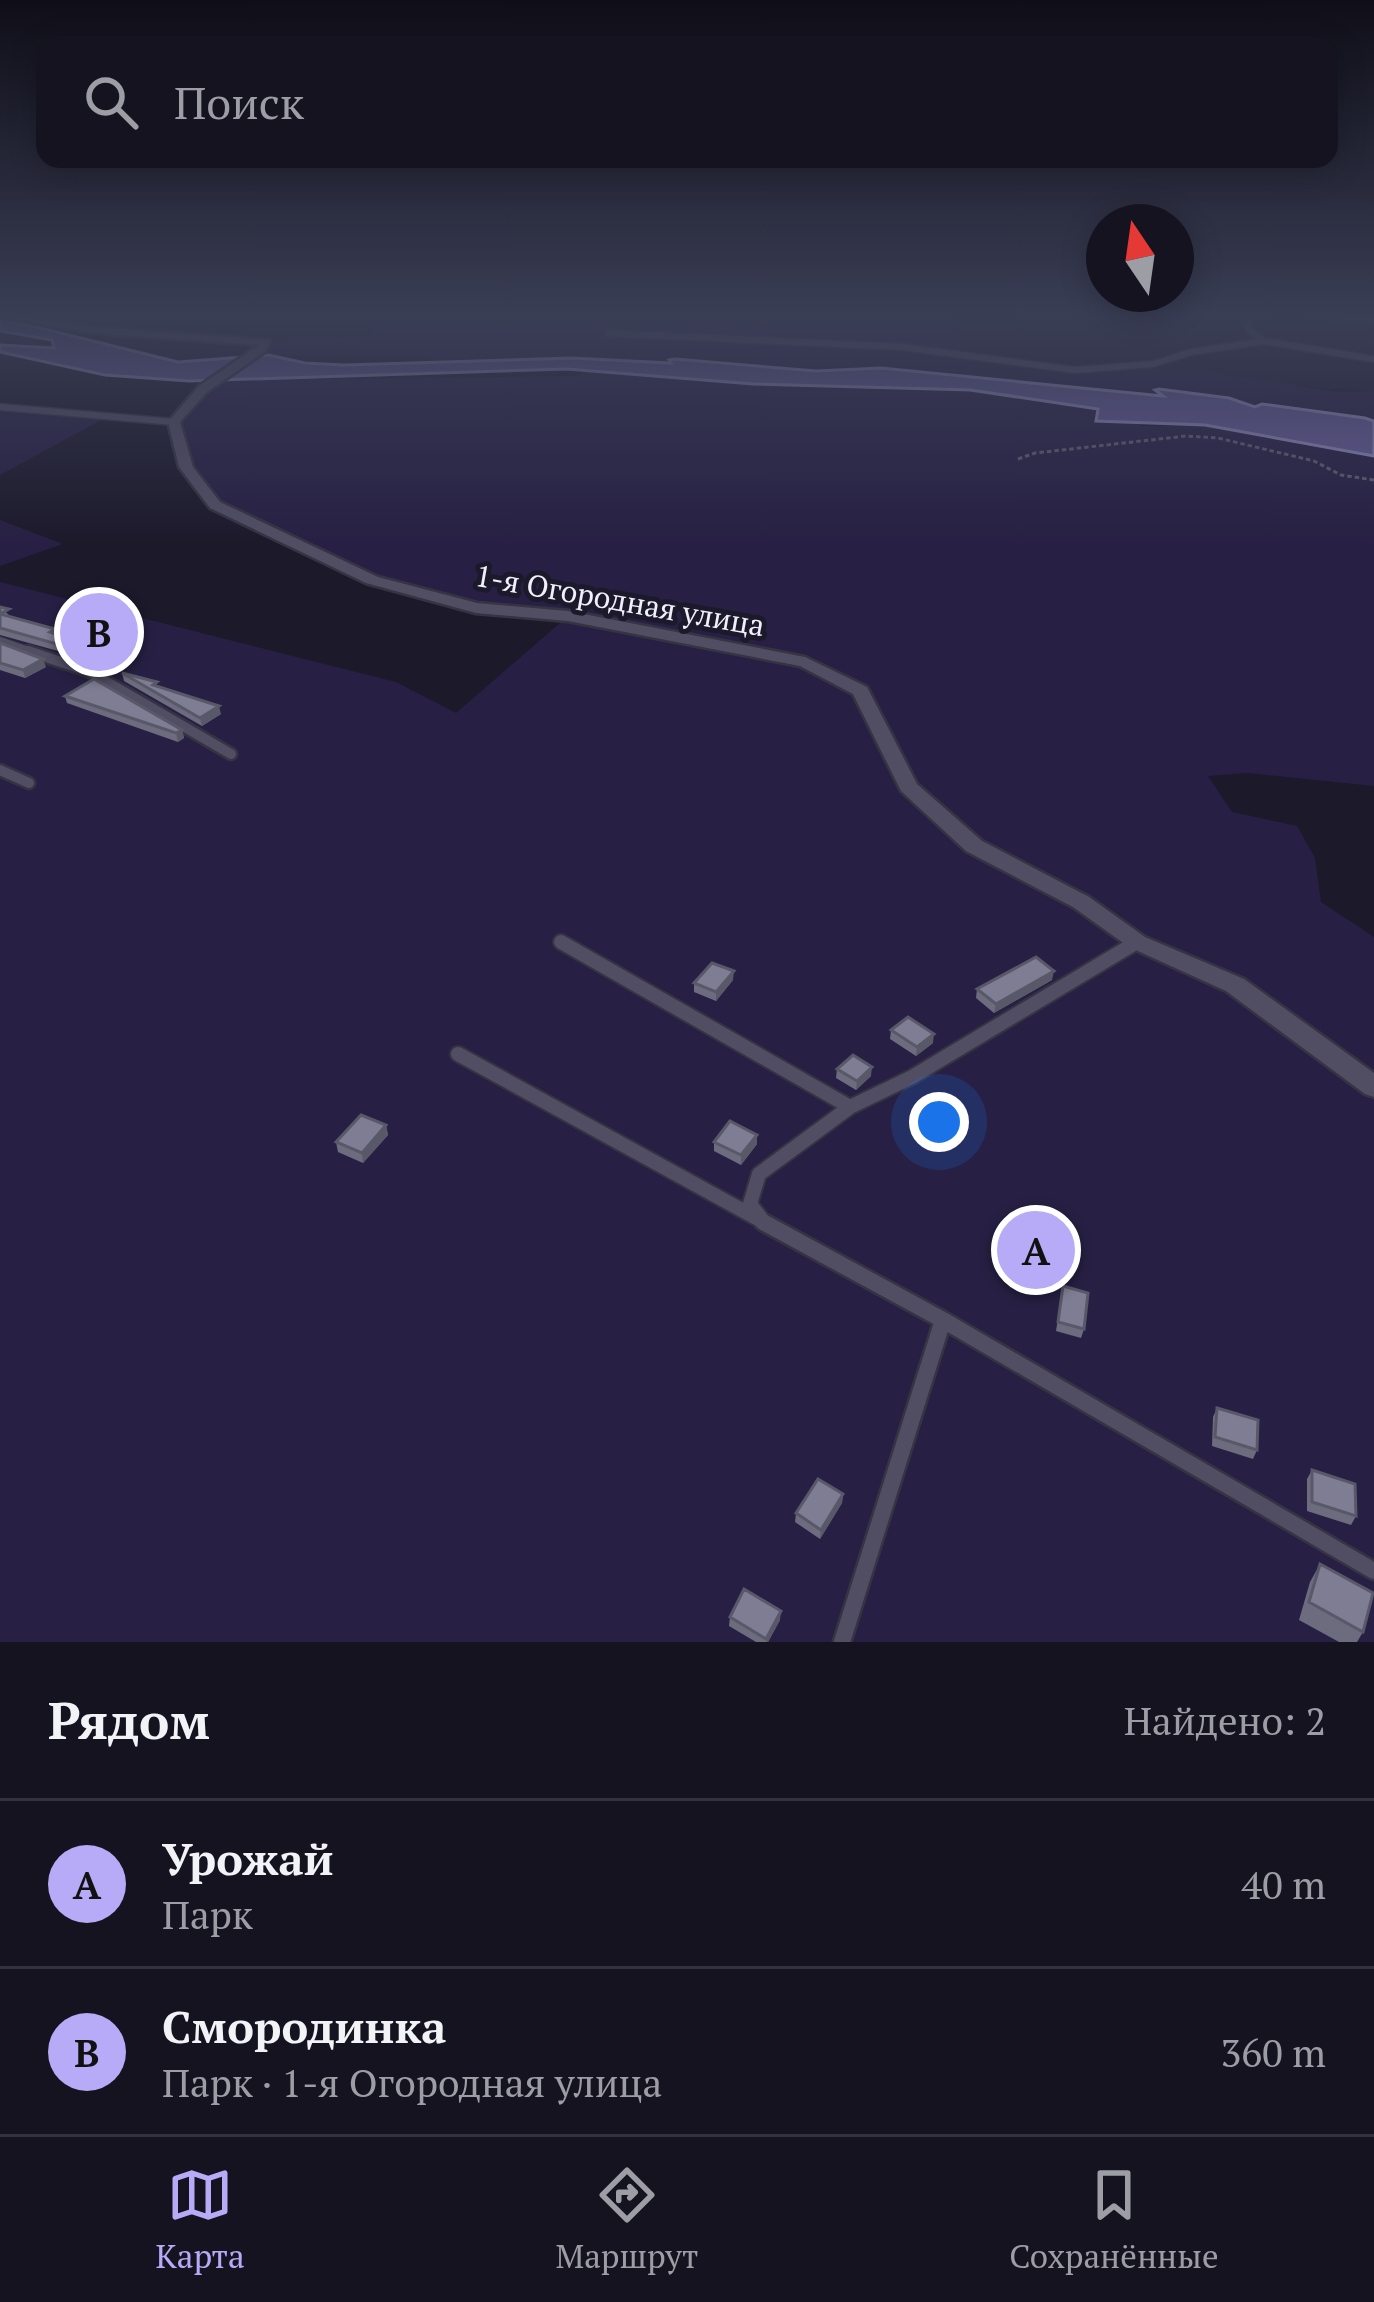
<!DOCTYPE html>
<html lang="ru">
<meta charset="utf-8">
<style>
:root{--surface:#151320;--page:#1e1c29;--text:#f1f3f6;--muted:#9d9ea5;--line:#34323e;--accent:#b7abf8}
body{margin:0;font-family:"PT Serif",serif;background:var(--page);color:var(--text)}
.compass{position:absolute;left:1086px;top:204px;width:108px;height:108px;border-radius:50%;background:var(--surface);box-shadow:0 6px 30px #0003;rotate:347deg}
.you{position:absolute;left:939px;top:1122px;width:42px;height:42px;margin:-30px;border:9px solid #fff;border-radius:50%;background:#1a73e8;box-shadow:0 0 0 18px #1a73e833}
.badge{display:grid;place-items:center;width:78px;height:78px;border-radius:50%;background:var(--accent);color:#111;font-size:39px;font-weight:700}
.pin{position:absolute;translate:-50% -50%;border:6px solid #fff;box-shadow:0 3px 12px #0006}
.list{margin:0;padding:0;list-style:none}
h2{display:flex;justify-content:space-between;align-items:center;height:156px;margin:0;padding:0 48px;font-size:51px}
h2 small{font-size:39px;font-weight:400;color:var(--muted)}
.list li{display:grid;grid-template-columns:78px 1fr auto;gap:36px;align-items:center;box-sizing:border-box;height:168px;padding:0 48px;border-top:3px solid var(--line)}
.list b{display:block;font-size:45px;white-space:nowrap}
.list p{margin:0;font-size:39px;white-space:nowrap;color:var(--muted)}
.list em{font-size:39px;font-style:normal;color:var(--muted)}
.icon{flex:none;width:66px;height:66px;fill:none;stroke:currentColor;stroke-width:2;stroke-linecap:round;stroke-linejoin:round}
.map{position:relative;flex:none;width:1374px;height:1642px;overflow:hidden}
.search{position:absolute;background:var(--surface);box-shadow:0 6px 30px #0003;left:36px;right:36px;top:36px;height:132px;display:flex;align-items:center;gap:30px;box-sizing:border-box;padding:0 42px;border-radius:24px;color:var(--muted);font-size:45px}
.sheet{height:492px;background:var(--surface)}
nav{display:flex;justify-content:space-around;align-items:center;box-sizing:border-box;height:168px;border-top:3px solid var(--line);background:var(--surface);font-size:33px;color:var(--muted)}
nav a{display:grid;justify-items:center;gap:6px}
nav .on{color:var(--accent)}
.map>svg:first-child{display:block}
</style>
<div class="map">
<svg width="1374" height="1642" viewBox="0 0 1374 1642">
<rect width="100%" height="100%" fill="#1c192b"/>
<!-- built -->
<path fill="#221e37" d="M858,314H1374V391L1075,370L968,356L946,318Z"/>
<!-- green -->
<path fill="#272044" d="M387,314L946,318L968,356L1075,370L1153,364L1337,392L1374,391V421L1262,404L1255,407L1245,402L1124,394L880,368L816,371L712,359L674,363L572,358L471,362L421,357L255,355L266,342L371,336L375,315Z
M584,371L753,384L970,390L1099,409L1142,426L1205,425L1374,456V786L1247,773L1208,776L1232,812L1297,826L1315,858L1321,902L1374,937V1642H0V582L396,682L456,713L567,617L476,608L372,580L215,505L186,467L174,422L219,377C339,381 459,377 579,376Z
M0,407L103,419L0,475Z
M0,520L63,544L0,566Z"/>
<!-- water -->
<path fill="#645a96" stroke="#8e87b5" stroke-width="3" d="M0,318L178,362L269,355L305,363L344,365L572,358L671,363L669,360L675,359L816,371L881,368L1163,396L1155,390L1159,389L1229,398L1255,407L1262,404L1365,418L1374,421V456L1205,425L1096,421L1098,409L970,390L753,384L567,369L189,381L105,375L0,352V345L54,348L52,340L0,331Z"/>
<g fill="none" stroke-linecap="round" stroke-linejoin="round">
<!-- lane-far4 casing -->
<g stroke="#363342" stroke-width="9">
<path id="lane-far4" d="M1246,314L1249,330L1264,341L1374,359
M1307,314L1374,320
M608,333L902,347L1075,370L1153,364L1191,352L1264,341
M0,407L174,422"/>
</g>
<!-- lane-far3 casing -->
<g stroke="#363342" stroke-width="10">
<path id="lane-far3" d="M0,641L37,654"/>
</g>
<!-- lane-far2 casing -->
<g stroke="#363342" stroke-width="15">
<path id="lane-far2" d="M28,651L88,671L231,754
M0,770L29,783"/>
</g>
<!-- lane-far1 casing -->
<g stroke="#363342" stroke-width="18">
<path id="lane-far1" d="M561,942L850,1107
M458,1054L769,1225
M761,1218L750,1204L759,1174L850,1107L912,1077L1137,942"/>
</g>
<!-- lane casing -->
<g stroke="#363342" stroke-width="21">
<path id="lane" d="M763,1222L943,1320L1374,1571
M842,1642L943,1320"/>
</g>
<!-- street casing -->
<g stroke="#363342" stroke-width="5">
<path id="street" d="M0,314L92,327L270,340L266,351L207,392L180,422L193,467L220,502L378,577L477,603L568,611L805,657L867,687L917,784L982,841L1089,897L1145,937L1244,979L1374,1073V1097L1365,1094L1226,991L1129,947L1073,907L966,851L901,791L853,694L800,666L568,621L476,613L366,583L210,508L179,467L168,422L199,386L259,345L92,333L0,317Z"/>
</g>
<!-- path -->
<path stroke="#605e6e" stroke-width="3" stroke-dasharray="4.5 3" stroke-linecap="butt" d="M1018,459L1035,453L1186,436L1218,438L1314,461L1341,475L1374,480"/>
<!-- lane-far4 -->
<use href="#lane-far4" stroke="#514e64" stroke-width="6"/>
<!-- lane-far3 -->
<use href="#lane-far3" stroke="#514e64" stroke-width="8"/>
<!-- lane-far2 -->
<use href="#lane-far2" stroke="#514e64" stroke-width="10"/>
<!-- lane-far1 -->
<use href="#lane-far1" stroke="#514e64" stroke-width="14"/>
<!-- lane -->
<use href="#lane" stroke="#514e64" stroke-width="16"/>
<!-- street -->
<use href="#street" fill="#514e64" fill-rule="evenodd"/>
</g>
<!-- wall -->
<path fill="#6d6c7f" d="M0,607L11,617L56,634L79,649L69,654L0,635Z
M0,643L46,667L25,678L0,670Z
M122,673L158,686L221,714L202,726L124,681Z
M65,696L182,730L184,738L178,742L67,703Z
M733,980L716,1001L694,992V983Z
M1052,980L994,1013L976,998L977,989Z
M891,1030L933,1043L916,1056L890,1039Z
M837,1069L871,1076L856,1090L836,1078Z
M386,1125L388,1135L363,1163L338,1152L336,1142Z
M714,1142L757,1144L741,1165L714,1151Z
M1063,1286L1084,1329L1081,1338L1056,1331Z
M1217,1408L1257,1450L1253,1459L1212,1446L1213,1417Z
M1312,1470L1356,1516L1351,1525L1307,1511V1479Z
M843,1494L842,1503L820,1539L795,1522L796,1513Z
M1320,1564L1363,1632L1357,1642H1339L1299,1620L1310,1582Z
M730,1617L780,1620L768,1642H756L729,1626Z"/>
<!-- shaded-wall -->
<path fill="#595868" d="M77,641L79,649L69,654L67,647Z
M43,659L46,667L25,678L23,670Z
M219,706L221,714L202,726L200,718Z
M182,730L184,738L178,742L176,733Z
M734,971L733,980L716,1001V992Z
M1054,971L1052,980L994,1013L996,1004Z
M934,1034L933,1043L916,1056L917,1047Z
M872,1067L871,1076L856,1090L857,1081Z
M386,1125L388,1135L363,1163L362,1153Z
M757,1135V1144L741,1165V1155Z
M843,1494L842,1503L820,1539L821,1530Z
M781,1611L780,1620L768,1642H766Z"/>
<!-- building -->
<path fill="#7f7d94" stroke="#595868" stroke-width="3" d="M0,607L9,609L0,614L55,629L50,632L77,641L67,647L0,628Z
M0,643L43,659L23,670L0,663Z
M122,673L157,682L153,685L219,706L200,718Z
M94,679L182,730L176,733L65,696Z
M1036,957L1054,971L996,1004L977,989Z
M712,963L734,971L716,992L694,983Z
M908,1017L934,1034L917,1047L891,1030Z
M853,1055L872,1067L857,1081L837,1069Z
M361,1115L386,1125L362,1153L336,1142Z
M730,1121L757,1135L741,1155L714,1142Z
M1063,1286L1088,1293L1084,1329L1058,1322Z
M1217,1408L1258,1420L1257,1450L1215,1437Z
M1312,1470L1355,1484L1356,1516L1312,1502Z
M818,1479L843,1494L821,1530L796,1513Z
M1320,1564L1373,1593L1363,1632L1309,1602Z
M744,1589L781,1611L766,1639L730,1617Z"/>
<!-- sky -->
<linearGradient id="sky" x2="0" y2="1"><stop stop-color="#0f0e18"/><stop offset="0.58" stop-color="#3a3e55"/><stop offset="1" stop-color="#3a3e55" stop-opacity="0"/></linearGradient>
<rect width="1374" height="544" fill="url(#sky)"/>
<g text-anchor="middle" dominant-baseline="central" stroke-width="10" stroke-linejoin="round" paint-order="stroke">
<!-- street labels -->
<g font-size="30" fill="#f0effc" stroke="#1c192b">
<text transform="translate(620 600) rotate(10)">1-я Огородная улица</text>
</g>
</g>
</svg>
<svg class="compass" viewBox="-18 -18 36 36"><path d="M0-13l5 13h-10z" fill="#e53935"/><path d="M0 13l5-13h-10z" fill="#9d9ea5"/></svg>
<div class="you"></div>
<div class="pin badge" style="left:1036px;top:1250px">A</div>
<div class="pin badge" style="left:99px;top:632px">B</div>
<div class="search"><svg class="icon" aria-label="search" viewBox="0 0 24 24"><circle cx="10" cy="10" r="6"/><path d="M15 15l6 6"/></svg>Поиск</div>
</div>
<section class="sheet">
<h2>Рядом<small>Найдено: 2</small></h2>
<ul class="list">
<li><span class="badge">A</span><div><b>Урожай</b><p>Парк</p></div><em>40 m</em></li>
<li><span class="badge">B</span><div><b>Смородинка</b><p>Парк · 1-я Огородная улица</p></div><em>360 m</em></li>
</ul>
</section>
<nav>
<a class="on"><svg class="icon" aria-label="map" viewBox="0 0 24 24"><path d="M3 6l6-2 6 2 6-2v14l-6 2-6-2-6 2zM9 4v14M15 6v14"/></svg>Карта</a>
<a><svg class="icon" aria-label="directions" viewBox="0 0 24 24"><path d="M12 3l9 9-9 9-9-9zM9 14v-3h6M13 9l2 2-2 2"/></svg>Маршрут</a>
<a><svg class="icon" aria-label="saved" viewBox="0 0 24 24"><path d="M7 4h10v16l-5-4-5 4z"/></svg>Сохранённые</a>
</nav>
